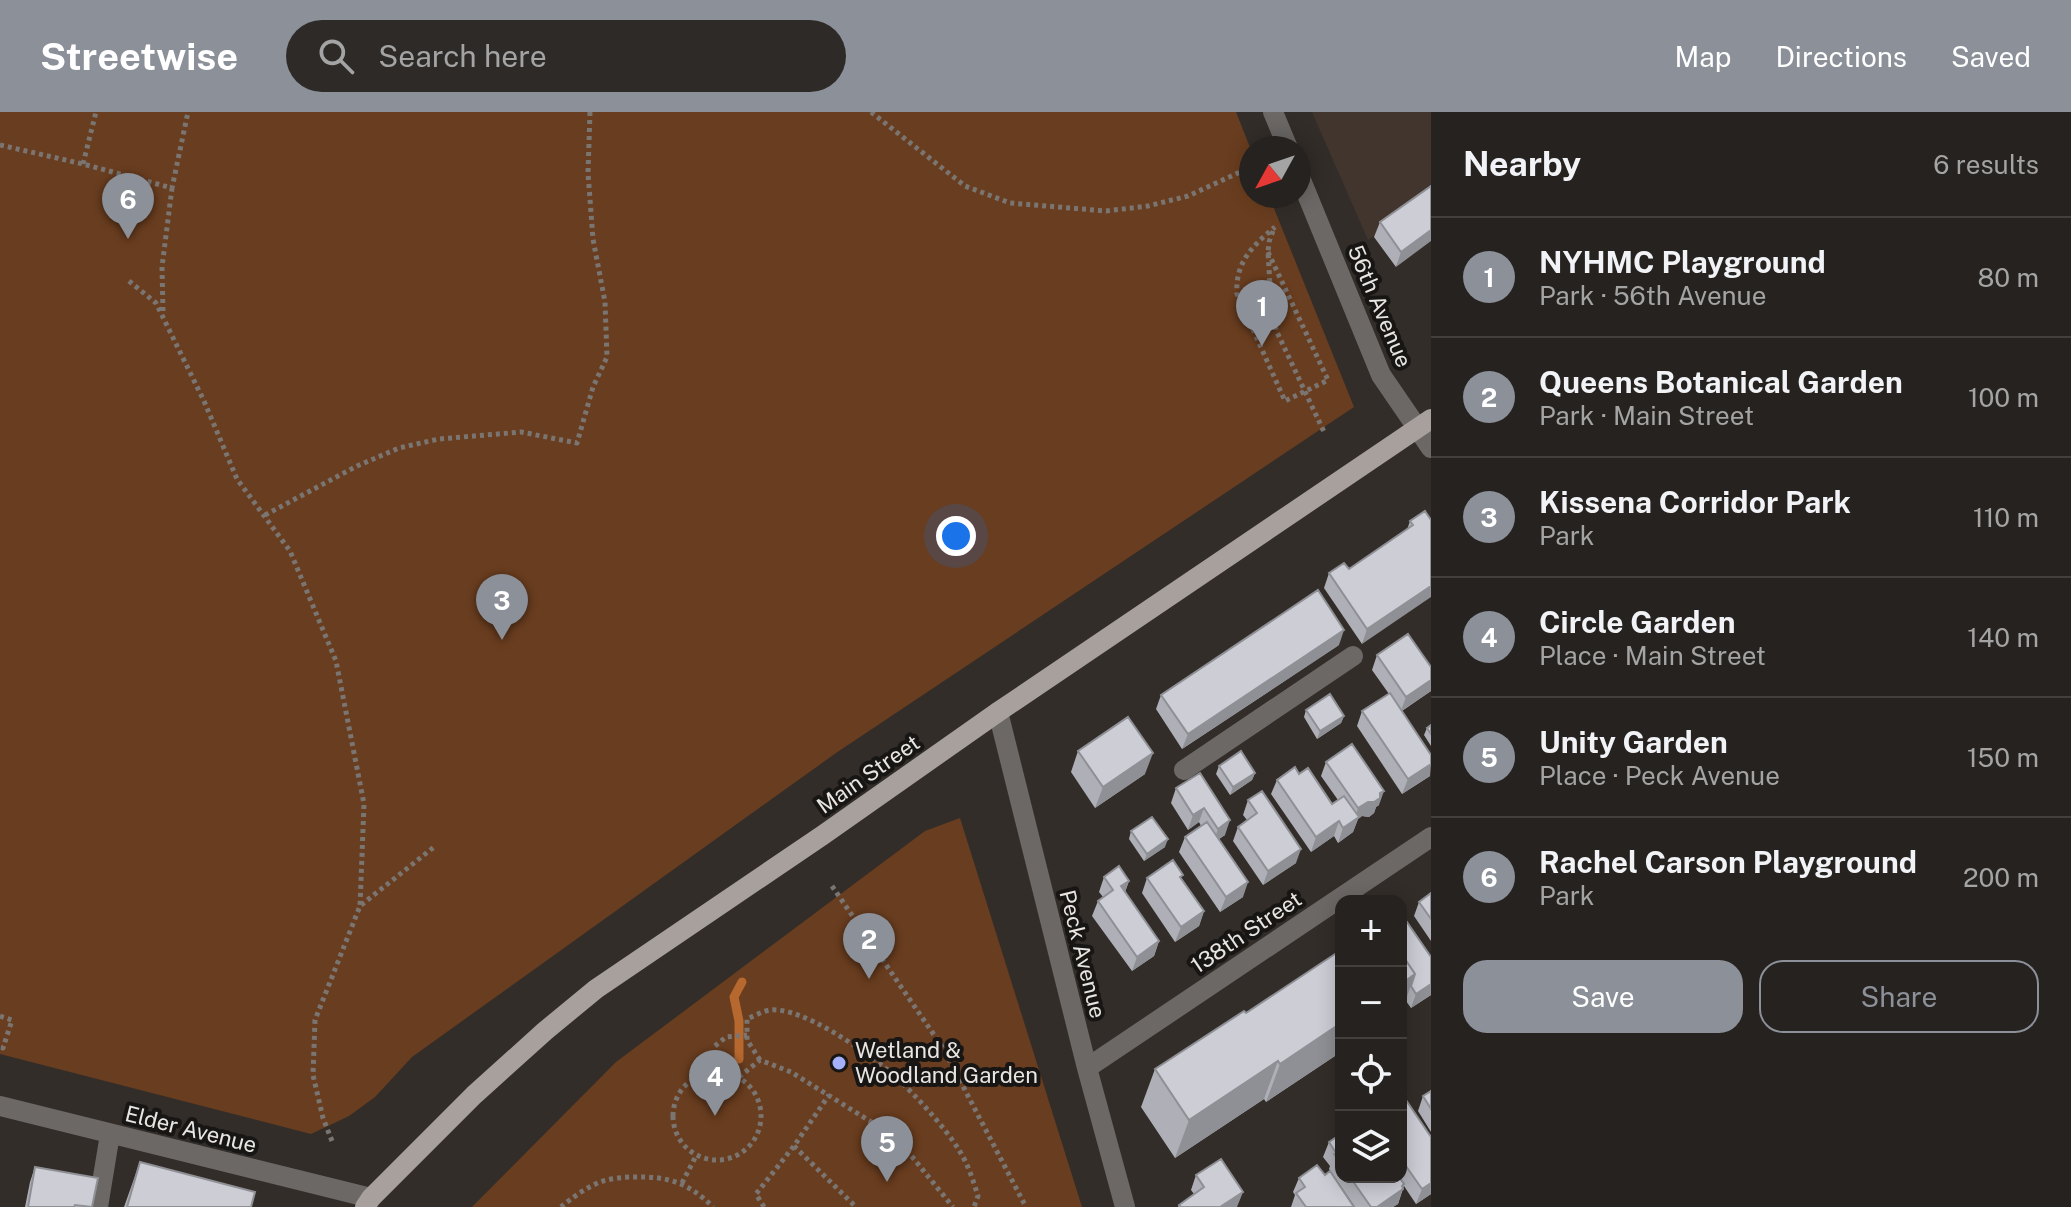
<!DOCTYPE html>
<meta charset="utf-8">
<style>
:root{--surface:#26221f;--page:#2e2a28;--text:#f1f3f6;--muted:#a4a4a4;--line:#423f3d;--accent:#8c9099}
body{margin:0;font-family:"Public Sans",sans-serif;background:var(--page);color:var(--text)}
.controls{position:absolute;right:24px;bottom:24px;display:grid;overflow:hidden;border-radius:16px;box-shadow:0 4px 20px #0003}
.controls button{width:72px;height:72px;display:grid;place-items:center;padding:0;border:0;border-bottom:2px solid var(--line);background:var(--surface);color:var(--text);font:40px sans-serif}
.compass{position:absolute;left:1239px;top:24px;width:72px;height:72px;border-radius:50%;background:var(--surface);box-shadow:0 4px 20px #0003;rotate:230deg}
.you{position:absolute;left:956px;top:424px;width:28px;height:28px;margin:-20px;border:6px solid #fff;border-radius:50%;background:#1a73e8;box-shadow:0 0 0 12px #1a73e833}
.badge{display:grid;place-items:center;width:52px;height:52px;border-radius:50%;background:var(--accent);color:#fff;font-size:26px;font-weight:700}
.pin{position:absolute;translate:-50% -66px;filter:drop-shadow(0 2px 4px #0008)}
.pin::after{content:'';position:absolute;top:42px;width:28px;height:24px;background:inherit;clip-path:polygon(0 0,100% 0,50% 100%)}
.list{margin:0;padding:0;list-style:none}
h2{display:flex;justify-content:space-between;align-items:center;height:104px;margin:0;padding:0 32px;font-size:34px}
h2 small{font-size:26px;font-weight:400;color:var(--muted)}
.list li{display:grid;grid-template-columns:52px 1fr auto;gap:24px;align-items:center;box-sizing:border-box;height:120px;padding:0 32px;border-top:2px solid var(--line)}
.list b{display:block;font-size:30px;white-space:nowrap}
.list p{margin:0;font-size:26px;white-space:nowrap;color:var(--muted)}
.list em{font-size:26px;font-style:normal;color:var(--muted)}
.actions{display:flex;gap:16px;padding:24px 32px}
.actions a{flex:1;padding:18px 0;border:2px solid var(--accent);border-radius:24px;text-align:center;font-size:28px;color:var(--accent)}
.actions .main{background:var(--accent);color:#fff}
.icon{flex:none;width:44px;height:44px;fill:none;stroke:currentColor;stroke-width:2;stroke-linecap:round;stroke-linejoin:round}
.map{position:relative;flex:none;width:1431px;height:1095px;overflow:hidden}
header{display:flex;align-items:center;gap:48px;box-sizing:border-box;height:112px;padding:0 40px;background:var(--accent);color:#fff}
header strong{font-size:38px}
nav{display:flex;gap:44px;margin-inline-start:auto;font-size:28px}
.search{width:560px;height:72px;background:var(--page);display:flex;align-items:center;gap:20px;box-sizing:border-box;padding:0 28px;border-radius:44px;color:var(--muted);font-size:30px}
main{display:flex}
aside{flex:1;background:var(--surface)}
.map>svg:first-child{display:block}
</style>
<header>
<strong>Streetwise</strong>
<div class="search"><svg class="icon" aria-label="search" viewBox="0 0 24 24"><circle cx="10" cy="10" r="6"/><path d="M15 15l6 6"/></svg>Search here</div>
<nav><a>Map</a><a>Directions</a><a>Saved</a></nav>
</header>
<main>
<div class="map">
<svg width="1431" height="1095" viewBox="0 0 1431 1095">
<rect width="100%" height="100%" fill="#332d29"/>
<!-- built -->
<path fill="#41352e" d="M1312,0H1431V84L1368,128Z"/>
<!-- green -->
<path fill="#693d1f" d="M0,0H1236L1251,38V84H1269L1354,295L836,641L412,945L375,985L349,1004L311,1022L0,942Z
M960,706L1082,1095H472L616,950L925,719Z"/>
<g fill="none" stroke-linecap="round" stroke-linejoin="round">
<!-- stream -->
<path stroke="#b6682e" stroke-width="9" d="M739,947V909L734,885L742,870"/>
<!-- path -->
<path stroke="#7b7572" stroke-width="5" stroke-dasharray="4 4" stroke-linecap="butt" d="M871,0L965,74L1010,91L1106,99L1148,94L1188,84L1251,55
M0,33L83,52L172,76L188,0
M83,52L96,0
M1273,119L1269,130L1268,140L1271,191L1276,218L1325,322
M1268,140L1328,268L1285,289L1237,182C1235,151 1252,134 1275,115
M129,169L156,191L204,289L237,367L290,439L336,549L364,692L360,794
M163,199L162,155L172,76
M265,403L357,354L399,336L439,327L521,320L577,331L593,275L607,245L605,190L593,127L588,61L590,0
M832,774L943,936L1026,1095
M0,904L12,908L3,936L0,935
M715,934L726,925L747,923
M760,948L747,928V907C754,904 763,899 770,898C802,895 860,936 885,956C906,972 945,1015 959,1038C968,1052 973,1068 978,1084L974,1095
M673 1004a44 44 0 1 1 88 0a44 44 0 1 1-88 0Z
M739,965L760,948L791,960L873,1011L905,1036L953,1095
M332,1029L323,1006L313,963L315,908L360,794L434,735
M794,1034L856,1095
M682,1071L696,1044
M561,1095C573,1085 588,1074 603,1069C613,1066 625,1065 634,1065C668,1064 689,1071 713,1095
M764,1095L756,1082L794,1034L829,983"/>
<!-- minor -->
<path stroke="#6b6866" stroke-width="20" d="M1273,0L1288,36
M1299,63L1381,263L1431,336
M998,600L1087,956L1125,1095
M1184,658L1353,544
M1087,956L1431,725
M0,994L371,1086
M98,1095L110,1022"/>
<!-- major -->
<path stroke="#a7a09c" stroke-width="20" d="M365,1095L371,1086L474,983L545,919L596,877L823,723L998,600L1431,307"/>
</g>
<!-- wall -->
<path fill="#afb0b7" d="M1431,74L1396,155L1374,125L1380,110Z
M1425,399L1362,532L1324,476L1329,461L1349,457L1407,418L1410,409Z
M1339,533L1182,637L1156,597L1161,583Z
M1377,543L1431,555V579L1402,599L1430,664L1402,682L1357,614L1362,599L1389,582L1372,558Z
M1306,598L1344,604L1341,611L1317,627L1304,605Z
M1431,613V634L1424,623L1427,616Z
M1078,639L1145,662L1095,696L1071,660Z
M1326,650L1379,693L1376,695L1374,701L1369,705L1362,704L1358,707L1353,720L1338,731L1334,724L1311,740L1271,682L1277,668L1299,662L1332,692L1338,688L1321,664Z
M1219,654L1255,661L1252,668L1230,683L1216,662Z
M1200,661L1225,723L1219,727L1243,785L1220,800L1179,740L1185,725L1201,714L1199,710L1188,718L1171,691L1176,676Z
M1248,688L1296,751L1263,773L1233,729L1238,715L1247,708L1243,703Z
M1131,719L1165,735L1144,749L1129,727Z
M1104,765L1129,769L1125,780L1159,829L1154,844L1132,859L1092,804L1098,789L1103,785L1099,780Z
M1147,766L1182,767L1204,799L1199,814L1175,830L1142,781Z
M1431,781V829L1414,804L1419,790Z
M1401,805L1431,845V883L1411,896L1406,889L1401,901Z
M1341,838V940L1266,990L1264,987L1175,1046L1141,995L1155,957L1246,901Z
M1401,975L1404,990L1431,1025V1082L1416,1092L1404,1074L1398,1092L1393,1095H1355L1329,1057L1330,1054L1323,1045L1329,1030L1341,1022V1065H1401Z
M1431,979V1020L1418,999L1423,984Z
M140,1050L251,1095H124Z
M35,1055L92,1095H25L30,1070Z
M1196,1063L1237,1095H1178L1179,1093L1194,1082L1191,1078Z
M1325,1063L1354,1095H1291L1295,1083L1293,1080L1299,1066Z"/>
<!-- shaded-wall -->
<path fill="#8f9095" d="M1431,118V129L1396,155L1401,140Z
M1431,474V485L1362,532L1367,517Z
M1344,518L1339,533L1182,637L1188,622Z
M1431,568V579L1401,599L1406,585Z
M1344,604L1341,611L1317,627L1320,619Z
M1153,641L1145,662L1095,696L1103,675Z
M1431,652L1430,664L1402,682L1408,667Z
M1255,661L1252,668L1230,683L1233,675Z
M1384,679L1379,693L1376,695L1374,701L1369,705L1362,704L1358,707L1353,720L1338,731L1343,716L1354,709L1358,696Z
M1204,696L1199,710L1188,718L1193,703Z
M1230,708L1225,723L1213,731L1218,717Z
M1339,709L1334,724L1311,740L1316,725Z
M1168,727L1165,735L1144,749L1147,742Z
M1301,737L1296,751L1263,773L1268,759Z
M1129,769L1124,783L1121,774Z
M1248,770L1243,785L1220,800L1226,785Z
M1204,799L1199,814L1175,830L1181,815Z
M1159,829L1154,844L1132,859L1137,845Z
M1415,862L1401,901V872Z
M1431,872V883L1411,896L1416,882Z
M1341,911V940L1266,990L1280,952Z
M1278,949L1264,987L1175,1046L1189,1008Z
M1431,1071V1082L1416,1092L1422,1077Z
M1404,1072L1398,1092L1393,1095H1377Z
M1243,1080L1237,1095H1220Z"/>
<!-- building -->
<path fill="#cccdd5" stroke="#8f9095" stroke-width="2" d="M1431,74V118L1401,140L1380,110Z
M1425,399L1431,408V474L1367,517L1329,461L1344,451L1349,457L1413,413L1410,409Z
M1318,478L1344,518L1188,622L1161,583Z
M1408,522L1431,555V568L1406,585L1377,543Z
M1390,581L1431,643V652L1408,667L1362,599Z
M1330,582L1344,604L1320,619L1306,598Z
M1128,605L1153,641L1103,675L1078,639Z
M1431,613V622L1427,616Z
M1352,632L1384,679L1380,681V686L1374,690H1368L1358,696L1326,650Z
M1241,639L1255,661L1233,675L1219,654Z
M1295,655L1299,662L1308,656L1332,692L1344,684L1359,705L1343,716L1339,709L1316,725L1277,668Z
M1200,661L1230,708L1218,717L1204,696L1193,703L1176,676Z
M1262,679L1301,737L1268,759L1238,715L1257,701L1248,688Z
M1152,705L1168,727L1147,742L1131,719Z
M1207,710L1248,770L1226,785L1185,725Z
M1173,748L1183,763L1180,765L1204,799L1181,815L1147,766Z
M1119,754L1129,769L1121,774L1159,829L1137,845L1098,789L1113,778L1104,765Z
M1431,781V807L1419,790Z
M1401,805L1405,811L1407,810L1431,845V872L1416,882L1411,874L1415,862L1401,841Z
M1341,838V911L1280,952L1278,949L1189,1008L1155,957L1244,899L1246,901Z
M1401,841L1415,862L1401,872Z
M1401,975L1406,983L1401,987Z
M1431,979V997L1423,984Z
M1406,988L1431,1025V1071L1422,1077L1401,1047V992Z
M1341,1022V1053L1334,1042L1336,1041L1329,1030Z
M1221,1047L1243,1080L1220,1095H1181L1179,1093L1204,1075L1196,1063Z
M140,1050L255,1080L251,1095H127Z
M1317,1053L1325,1063L1330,1059L1354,1095H1306L1296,1081L1305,1075L1299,1066Z
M35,1055L98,1066L92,1095L75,1093L74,1095H28Z
M1350,1065H1399L1404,1072L1402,1074L1403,1077L1377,1095H1371Z"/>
<!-- markers -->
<circle fill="#a6b1fc" stroke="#181614" stroke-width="3" cx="839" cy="951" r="8"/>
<g text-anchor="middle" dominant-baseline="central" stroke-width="8" stroke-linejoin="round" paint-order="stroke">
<!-- street labels -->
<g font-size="22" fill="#e9e5e2" stroke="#181614">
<text transform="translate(1380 194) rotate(67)">56th Avenue</text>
<text transform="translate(868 662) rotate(-35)">Main Street</text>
<text transform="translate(1246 820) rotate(-34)">138th Street</text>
<text transform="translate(1083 842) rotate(76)">Peck Avenue</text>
<text transform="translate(191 1017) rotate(14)">Elder Avenue</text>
</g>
<!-- poi labels -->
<g font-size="22" fill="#e9e5e2" stroke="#181614" text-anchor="start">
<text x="855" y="938">Wetland &amp;<tspan x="855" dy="25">Woodland Garden</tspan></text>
</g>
</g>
</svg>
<div class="controls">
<button>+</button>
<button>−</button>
<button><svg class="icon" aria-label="locate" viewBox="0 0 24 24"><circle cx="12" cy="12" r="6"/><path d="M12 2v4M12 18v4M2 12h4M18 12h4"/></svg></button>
<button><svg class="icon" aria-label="layers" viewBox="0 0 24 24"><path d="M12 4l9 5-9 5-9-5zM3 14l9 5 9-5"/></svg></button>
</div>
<svg class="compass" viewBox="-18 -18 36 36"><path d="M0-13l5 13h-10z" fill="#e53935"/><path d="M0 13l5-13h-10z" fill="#a4a4a4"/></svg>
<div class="you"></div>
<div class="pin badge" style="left:1262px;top:234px">1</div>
<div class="pin badge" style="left:869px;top:867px">2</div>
<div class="pin badge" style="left:502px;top:528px">3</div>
<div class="pin badge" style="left:715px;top:1004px">4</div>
<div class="pin badge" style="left:887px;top:1070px">5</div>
<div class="pin badge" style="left:128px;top:127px">6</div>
</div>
<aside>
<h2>Nearby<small>6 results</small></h2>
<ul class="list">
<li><span class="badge">1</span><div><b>NYHMC Playground</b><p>Park · 56th Avenue</p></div><em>80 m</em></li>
<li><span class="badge">2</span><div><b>Queens Botanical Garden</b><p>Park · Main Street</p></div><em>100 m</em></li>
<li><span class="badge">3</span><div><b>Kissena Corridor Park</b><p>Park</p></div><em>110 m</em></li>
<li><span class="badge">4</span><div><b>Circle Garden</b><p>Place · Main Street</p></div><em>140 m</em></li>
<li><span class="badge">5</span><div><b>Unity Garden</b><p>Place · Peck Avenue</p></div><em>150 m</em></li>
<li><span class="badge">6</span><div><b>Rachel Carson Playground</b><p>Park</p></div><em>200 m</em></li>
</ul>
<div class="actions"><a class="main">Save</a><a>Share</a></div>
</aside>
</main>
